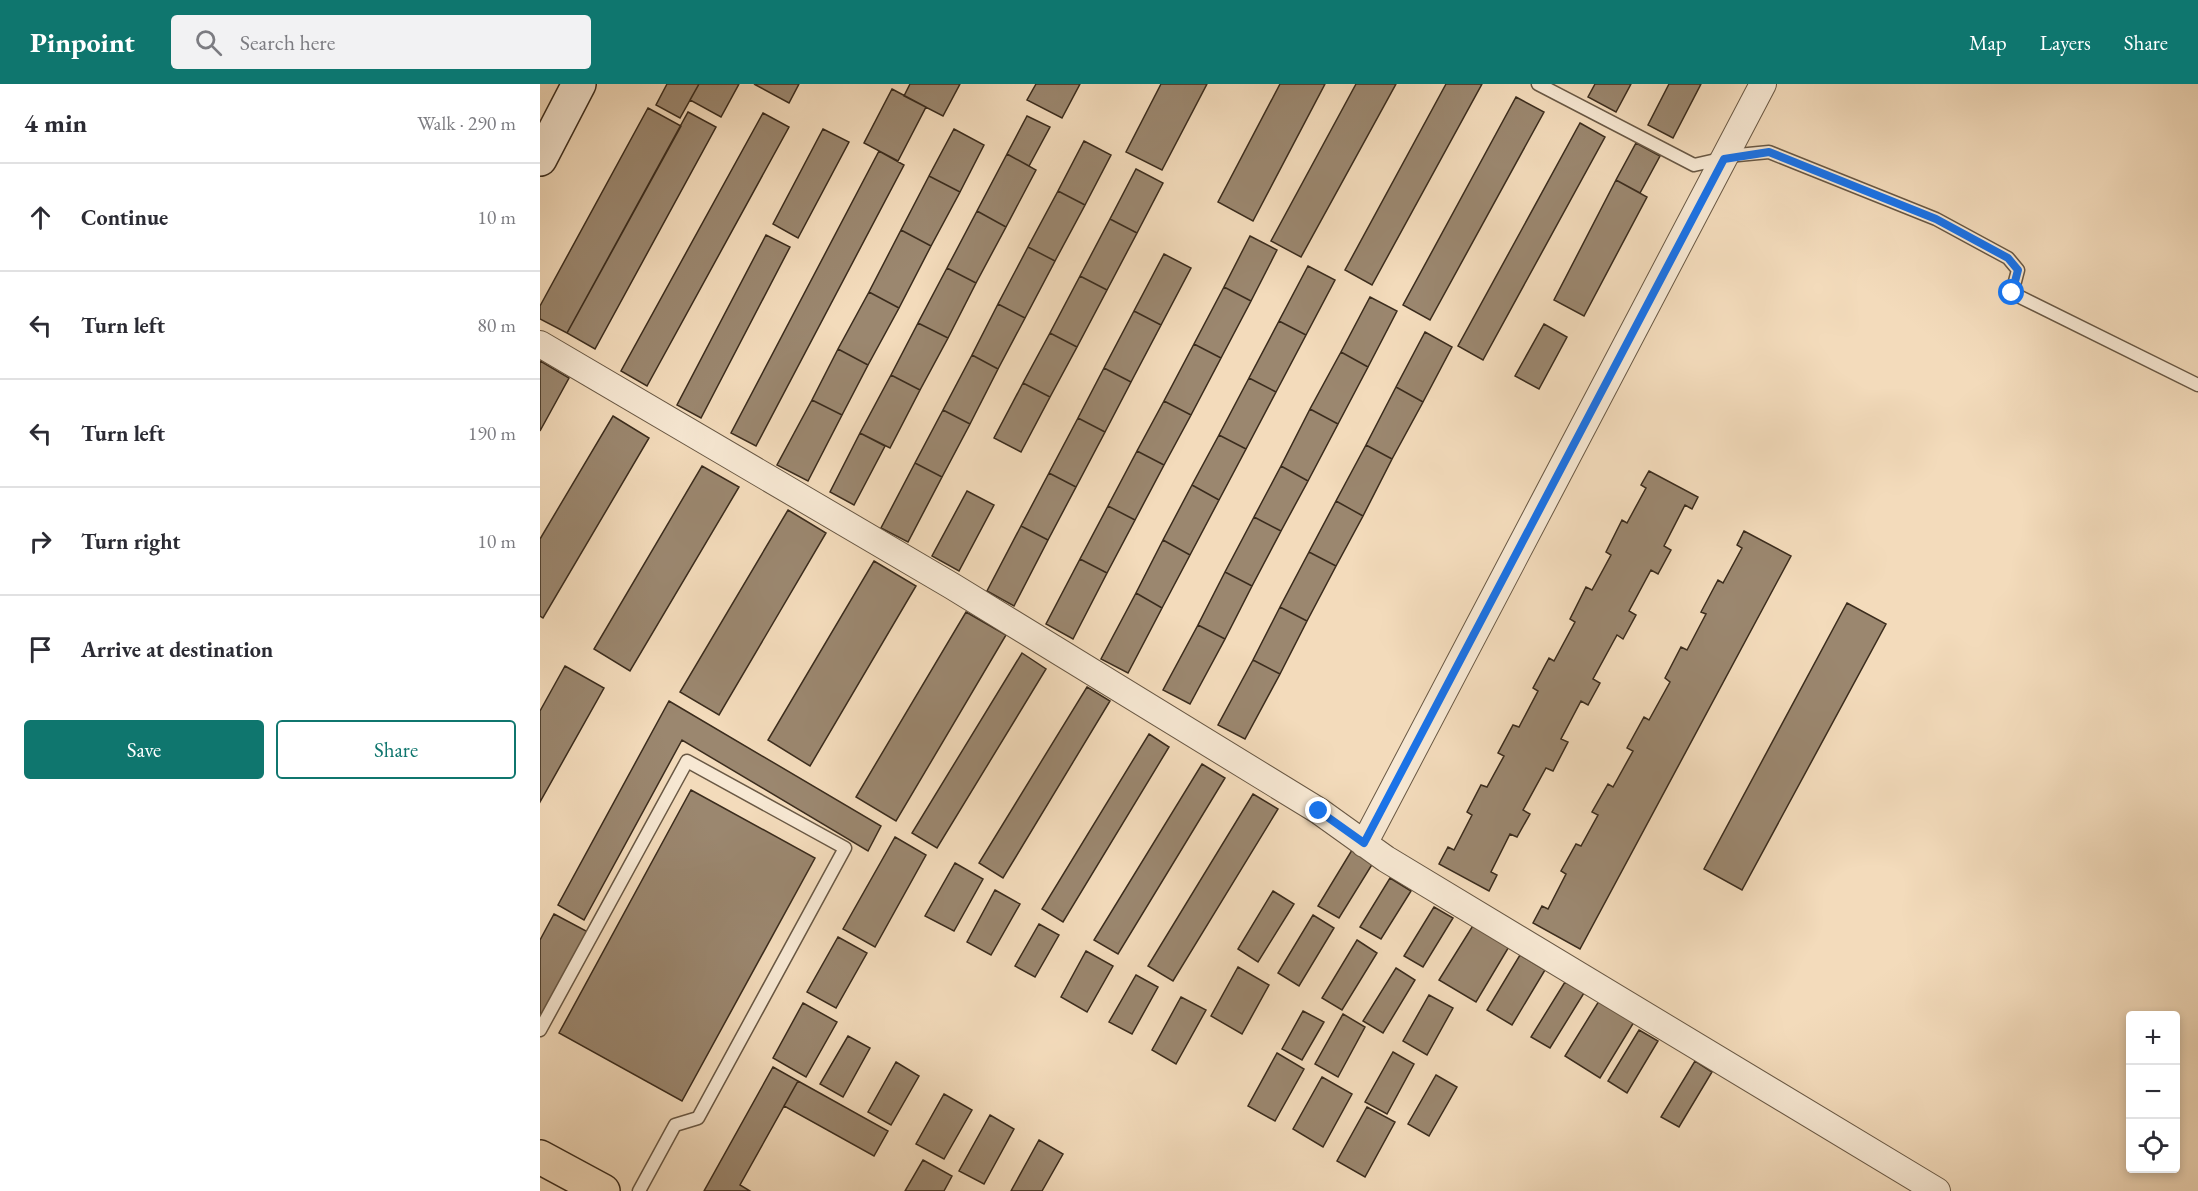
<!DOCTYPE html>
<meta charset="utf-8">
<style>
:root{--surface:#fff;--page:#f2f2f3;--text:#2b2b33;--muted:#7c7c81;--line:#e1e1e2;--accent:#0f766e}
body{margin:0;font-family:"EB Garamond",serif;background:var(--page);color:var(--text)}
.controls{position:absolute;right:18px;bottom:18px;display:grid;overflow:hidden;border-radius:6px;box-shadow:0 3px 9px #0003}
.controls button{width:54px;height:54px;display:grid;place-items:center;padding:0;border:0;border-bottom:2px solid var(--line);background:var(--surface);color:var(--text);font:30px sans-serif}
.stop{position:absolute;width:18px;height:18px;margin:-14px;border:4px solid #1a73e8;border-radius:50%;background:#fff}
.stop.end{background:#1a73e8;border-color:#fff;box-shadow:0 2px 6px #0008}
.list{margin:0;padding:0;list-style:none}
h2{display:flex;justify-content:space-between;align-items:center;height:78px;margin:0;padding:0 24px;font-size:26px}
h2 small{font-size:20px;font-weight:400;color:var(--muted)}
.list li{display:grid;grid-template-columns:39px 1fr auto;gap:18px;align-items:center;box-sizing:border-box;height:108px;padding:0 24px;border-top:2px solid var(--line)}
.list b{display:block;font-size:22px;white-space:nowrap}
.list em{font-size:20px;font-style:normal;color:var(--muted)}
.actions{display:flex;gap:12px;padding:18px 24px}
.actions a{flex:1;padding:14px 0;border:2px solid var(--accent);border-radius:6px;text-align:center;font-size:21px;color:var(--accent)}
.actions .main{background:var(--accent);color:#fff}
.icon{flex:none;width:33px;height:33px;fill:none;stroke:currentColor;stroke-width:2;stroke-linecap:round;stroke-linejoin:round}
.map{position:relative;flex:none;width:1658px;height:1107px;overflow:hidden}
header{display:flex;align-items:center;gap:36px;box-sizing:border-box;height:84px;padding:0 30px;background:var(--accent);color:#fff}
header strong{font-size:28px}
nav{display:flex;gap:33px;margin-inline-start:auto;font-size:21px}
.search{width:420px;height:54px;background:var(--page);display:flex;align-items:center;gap:15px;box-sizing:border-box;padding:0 21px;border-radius:6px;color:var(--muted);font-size:22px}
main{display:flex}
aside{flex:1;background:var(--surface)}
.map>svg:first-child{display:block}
</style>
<header>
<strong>Pinpoint</strong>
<div class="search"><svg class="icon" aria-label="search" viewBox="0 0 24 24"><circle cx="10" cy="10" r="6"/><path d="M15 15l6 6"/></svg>Search here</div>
<nav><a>Map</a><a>Layers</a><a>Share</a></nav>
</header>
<main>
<aside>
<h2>4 min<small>Walk · 290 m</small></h2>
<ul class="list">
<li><svg class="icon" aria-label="ahead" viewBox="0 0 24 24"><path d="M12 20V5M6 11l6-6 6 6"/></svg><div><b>Continue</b></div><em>10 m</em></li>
<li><svg class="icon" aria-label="left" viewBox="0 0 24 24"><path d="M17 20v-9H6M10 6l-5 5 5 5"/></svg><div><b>Turn left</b></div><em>80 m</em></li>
<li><svg class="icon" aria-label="left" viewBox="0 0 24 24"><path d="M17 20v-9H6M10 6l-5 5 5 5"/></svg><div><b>Turn left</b></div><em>190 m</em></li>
<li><svg class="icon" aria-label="right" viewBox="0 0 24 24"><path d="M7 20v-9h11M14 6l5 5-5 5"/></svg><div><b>Turn right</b></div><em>10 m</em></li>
<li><svg class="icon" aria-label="arrive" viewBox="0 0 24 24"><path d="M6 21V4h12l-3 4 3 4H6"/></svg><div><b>Arrive at destination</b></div></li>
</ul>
<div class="actions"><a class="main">Save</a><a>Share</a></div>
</aside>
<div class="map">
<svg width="1658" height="1107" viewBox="0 0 1658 1107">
<rect width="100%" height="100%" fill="#f3dbbb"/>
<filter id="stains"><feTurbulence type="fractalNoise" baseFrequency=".00333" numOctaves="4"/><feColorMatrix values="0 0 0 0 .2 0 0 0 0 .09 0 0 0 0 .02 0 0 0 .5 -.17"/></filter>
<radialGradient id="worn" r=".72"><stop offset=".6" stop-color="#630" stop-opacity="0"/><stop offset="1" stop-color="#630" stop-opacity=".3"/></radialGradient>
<!-- building -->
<path fill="#9b876f" stroke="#3b2c1d" stroke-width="1.5" d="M127,0H159L140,34L116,21Z
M159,0H199L181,33L150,16Z
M214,0H259L249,19Z
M370,0H420L403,32L364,12Z
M496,0H540L522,34L487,16Z
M621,0H667L622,86L586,68Z
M740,0H785L713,137L678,118Z
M816,0H856L761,173L731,157Z
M906,0H942L832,201L805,186Z
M1055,0H1091L1076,28L1048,13Z
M1129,0H1161L1133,54L1108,41Z
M352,5L386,23L358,77L324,59Z
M976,13L1004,28L890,236L863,221Z
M108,24L141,42L27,249L0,235V222Z
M148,28L176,43L55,265L27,249Z
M223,29L249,43L107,302L81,287Z
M487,32L510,43L489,82L467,70Z
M1040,39L1065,53L943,276L918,262Z
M283,45L309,58L258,154L233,140Z
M414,45L444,61L420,108L389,92Z
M544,57L571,71L545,121L518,107Z
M1096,59L1120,72L1100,109L1076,96Z
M339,67L364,81L216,362L191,349Z
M467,70L496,86L466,143L437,127Z
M596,85L623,99L597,149L570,135Z
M389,92L420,108L391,162L361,146Z
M1076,96L1107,113L1044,232L1014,216Z
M518,107L545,121L515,177L488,163Z
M437,127L466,143L436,199L407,184Z
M570,135L597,149L567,206L540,192Z
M361,146L391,162L359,224L329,208Z
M226,151L250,163L161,334L137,321Z
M710,152L737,166L711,217L684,203Z
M488,163L515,177L485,234L458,220Z
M624,170L651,184L621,241L594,227Z
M768,182L795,196L766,251L739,237Z
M407,184L436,199L408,254L378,239Z
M540,192L567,206L537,263L510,249Z
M684,203L711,217L681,274L654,260Z
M329,208L359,224L328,281L298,265Z
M830,213L857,227L828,283L801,268Z
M458,220L485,234L458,285L432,271Z
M594,227L621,241L591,298L564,284Z
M739,237L766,251L736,308L709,294Z
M378,239L408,254L380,306L351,291Z
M1004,240L1027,253L999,305L975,292Z
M885,248L912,263L883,318L856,303Z
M510,249L537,263L510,313L483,299Z
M654,260L681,274L651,331L624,317Z
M298,265L328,281L302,331L272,316Z
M801,268L828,283L798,340L770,325Z
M432,271L458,285L430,340L403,326Z
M0,277L29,294L0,347Z
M564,284L591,298L565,348L538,334Z
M351,291L380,306L350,364L320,349Z
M709,294L736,308L706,365L679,351Z
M483,299L510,313L481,368L454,354Z
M856,303L883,318L852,375L826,361Z
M272,316L302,331L268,397L237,381Z
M624,317L651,331L624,381L597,367Z
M770,325L798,340L768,397L741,382Z
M403,326L430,340L402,393L375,379Z
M73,332L109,354L3,534L0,532V455Z
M538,334L565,348L536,403L509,389Z
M320,349L345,362L314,421L290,408Z
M679,351L706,365L679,416L652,401Z
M826,361L852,375L823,432L796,417Z
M597,367L624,381L595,436L568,422Z
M375,379L402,393L368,458L341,444Z
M162,382L199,403L90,587L54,565Z
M741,382L768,397L741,447L714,433Z
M1109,387L1158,413L1152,425L1145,421L1124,462L1131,466L1118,490L1111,486L1089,527L1096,531L1083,555L1077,551L1053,595L1060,599L1048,621L1041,617L1021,655L1028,658L1013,687L1006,684L983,726L990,730L977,753L970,750L951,788L957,791L949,807L899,780L908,763L914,766L932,731L927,728L941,701L947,703L964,672L958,669L973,641L979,643L998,607L993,604L1009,574L1014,577L1035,538L1030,535L1046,503L1052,506L1071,471L1066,468L1082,436L1087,439L1106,404L1101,401Z
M509,389L536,403L508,456L481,442Z
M652,401L679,416L650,471L623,456Z
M427,407L454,421L419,487L392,472Z
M796,417L823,432L796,482L769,468Z
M568,422L595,436L567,489L540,475Z
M248,426L286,449L179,631L140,608Z
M714,433L741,447L712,502L685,488Z
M481,442L508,456L474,522L447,507Z
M1204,447L1251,472L1040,865L993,839L1002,822L1008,825L1026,790L1021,787L1036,760L1041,762L1058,731L1052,728L1068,700L1073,703L1093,667L1087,664L1104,633L1109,636L1130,598L1125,594L1141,563L1147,566L1166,530L1161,528L1178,496L1183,499L1202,464L1197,461Z
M623,456L650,471L622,524L596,509Z
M769,468L796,482L767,537L740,523Z
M540,475L567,489L533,555L506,540Z
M334,477L376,502L270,682L228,656Z
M685,488L712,502L685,555L658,541Z
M596,509L622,524L588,589L561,575Z
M1307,519L1346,540L1202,806L1164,785Z
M740,523L767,537L740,590L713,576Z
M426,528L466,551L356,737L316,713Z
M658,541L685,555L650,620L623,606Z
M482,569L506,585L397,764L372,749Z
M713,576L740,590L705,655L678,641Z
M25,582L64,604L0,718V627Z
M547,603L570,617L463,794L439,779Z
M129,617L341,742L328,767L142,656L44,836L18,821Z
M609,650L629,663L523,838L502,825Z
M662,680L685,694L578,870L554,856Z
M151,706L275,774L142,1017L19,949Z
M713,710L738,725L633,897L608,882Z
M355,753L386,771L335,863L303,845Z
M812,766L833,779L799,834L778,822Z
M415,779L443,795L414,847L385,832Z
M850,794L871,807L841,855L820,843Z
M455,806L480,820L451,871L427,858Z
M733,807L754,820L718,878L698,865Z
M894,823L913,834L883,883L864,872Z
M14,830L48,848L0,935V856Z
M773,831L794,844L759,902L738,889Z
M499,840L519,851L495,893L475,882Z
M934,840L970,861L936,918L899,896Z
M298,853L327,869L296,924L267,908Z
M817,856L837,869L802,926L782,914Z
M546,867L573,882L547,928L521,913Z
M980,871L1005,886L972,941L947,926Z
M698,883L729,901L702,950L671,932Z
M856,884L875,896L843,949L823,937Z
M596,891L618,903L592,950L569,938Z
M1025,898L1044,909L1010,964L991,953Z
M889,911L913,924L887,971L863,957Z
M641,913L666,926L636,980L612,966Z
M1059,917L1094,938L1060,994L1025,972Z
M263,919L297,938L266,993L233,974Z
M763,927L784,938L762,976L742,965Z
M803,930L825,943L798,993L775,980Z
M1099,946L1118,957L1087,1009L1068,997Z
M308,952L330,964L303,1013L280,1000Z
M853,968L874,980L847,1030L825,1018Z
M737,969L764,985L735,1037L708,1022Z
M1155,977L1172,988L1139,1043L1121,1033Z
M356,978L379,992L351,1041L328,1028Z
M233,983L258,997L200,1101L210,1107H164Z
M896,991L917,1003L889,1052L868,1040Z
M782,993L812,1010L783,1063L753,1045Z
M258,997L348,1047L334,1072L244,1022Z
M404,1010L432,1026L404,1075L376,1060Z
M827,1023L855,1038L825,1093L797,1077Z
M450,1031L474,1045L444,1100L419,1087Z
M499,1056L523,1070L502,1107H471Z
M383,1076L412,1092L404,1107H365Z"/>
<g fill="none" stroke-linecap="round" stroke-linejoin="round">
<!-- service casing -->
<g stroke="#695844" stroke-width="15">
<path id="service" d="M998,0L1154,81L1198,71L1229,68L1396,135L1468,174L1478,186L1472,209L1658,301
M0,946L147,677L305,764L158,1034L135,1041L99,1107"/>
</g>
<!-- minor casing -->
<g stroke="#695844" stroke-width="28">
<path id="minor" d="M0,260L412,502L779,727L846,775L1397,1107
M824,760L1223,0"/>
</g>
<!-- secondary casing -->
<g stroke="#3b2c1d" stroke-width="36">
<path id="secondary" d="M0,75L39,0"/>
</g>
<!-- trunk casing -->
<g stroke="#3b2c1d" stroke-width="36">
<path id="trunk" d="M0,1073L63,1107"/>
</g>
<!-- service -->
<use href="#service" stroke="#f7e8d3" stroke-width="12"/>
<!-- minor -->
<use href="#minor" stroke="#f7e8d3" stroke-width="26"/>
<!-- secondary -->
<use href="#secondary" stroke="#f7e8d3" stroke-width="33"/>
<!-- trunk -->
<use href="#trunk" stroke="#f3dbbb" stroke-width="33"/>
</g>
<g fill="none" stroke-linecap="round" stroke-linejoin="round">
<!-- route -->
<path stroke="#1a73e8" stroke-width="8" d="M779,727L824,759L1184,75L1229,68L1396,135L1468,174L1478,186L1472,209"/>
</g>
<rect width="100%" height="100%" filter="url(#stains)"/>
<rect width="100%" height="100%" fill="url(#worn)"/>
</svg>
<div class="controls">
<button>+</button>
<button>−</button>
<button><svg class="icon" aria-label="locate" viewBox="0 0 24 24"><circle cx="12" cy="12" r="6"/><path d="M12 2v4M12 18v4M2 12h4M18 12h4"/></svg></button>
</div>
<div class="stop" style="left:1472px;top:209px"></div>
<div class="stop end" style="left:779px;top:727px"></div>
</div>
</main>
